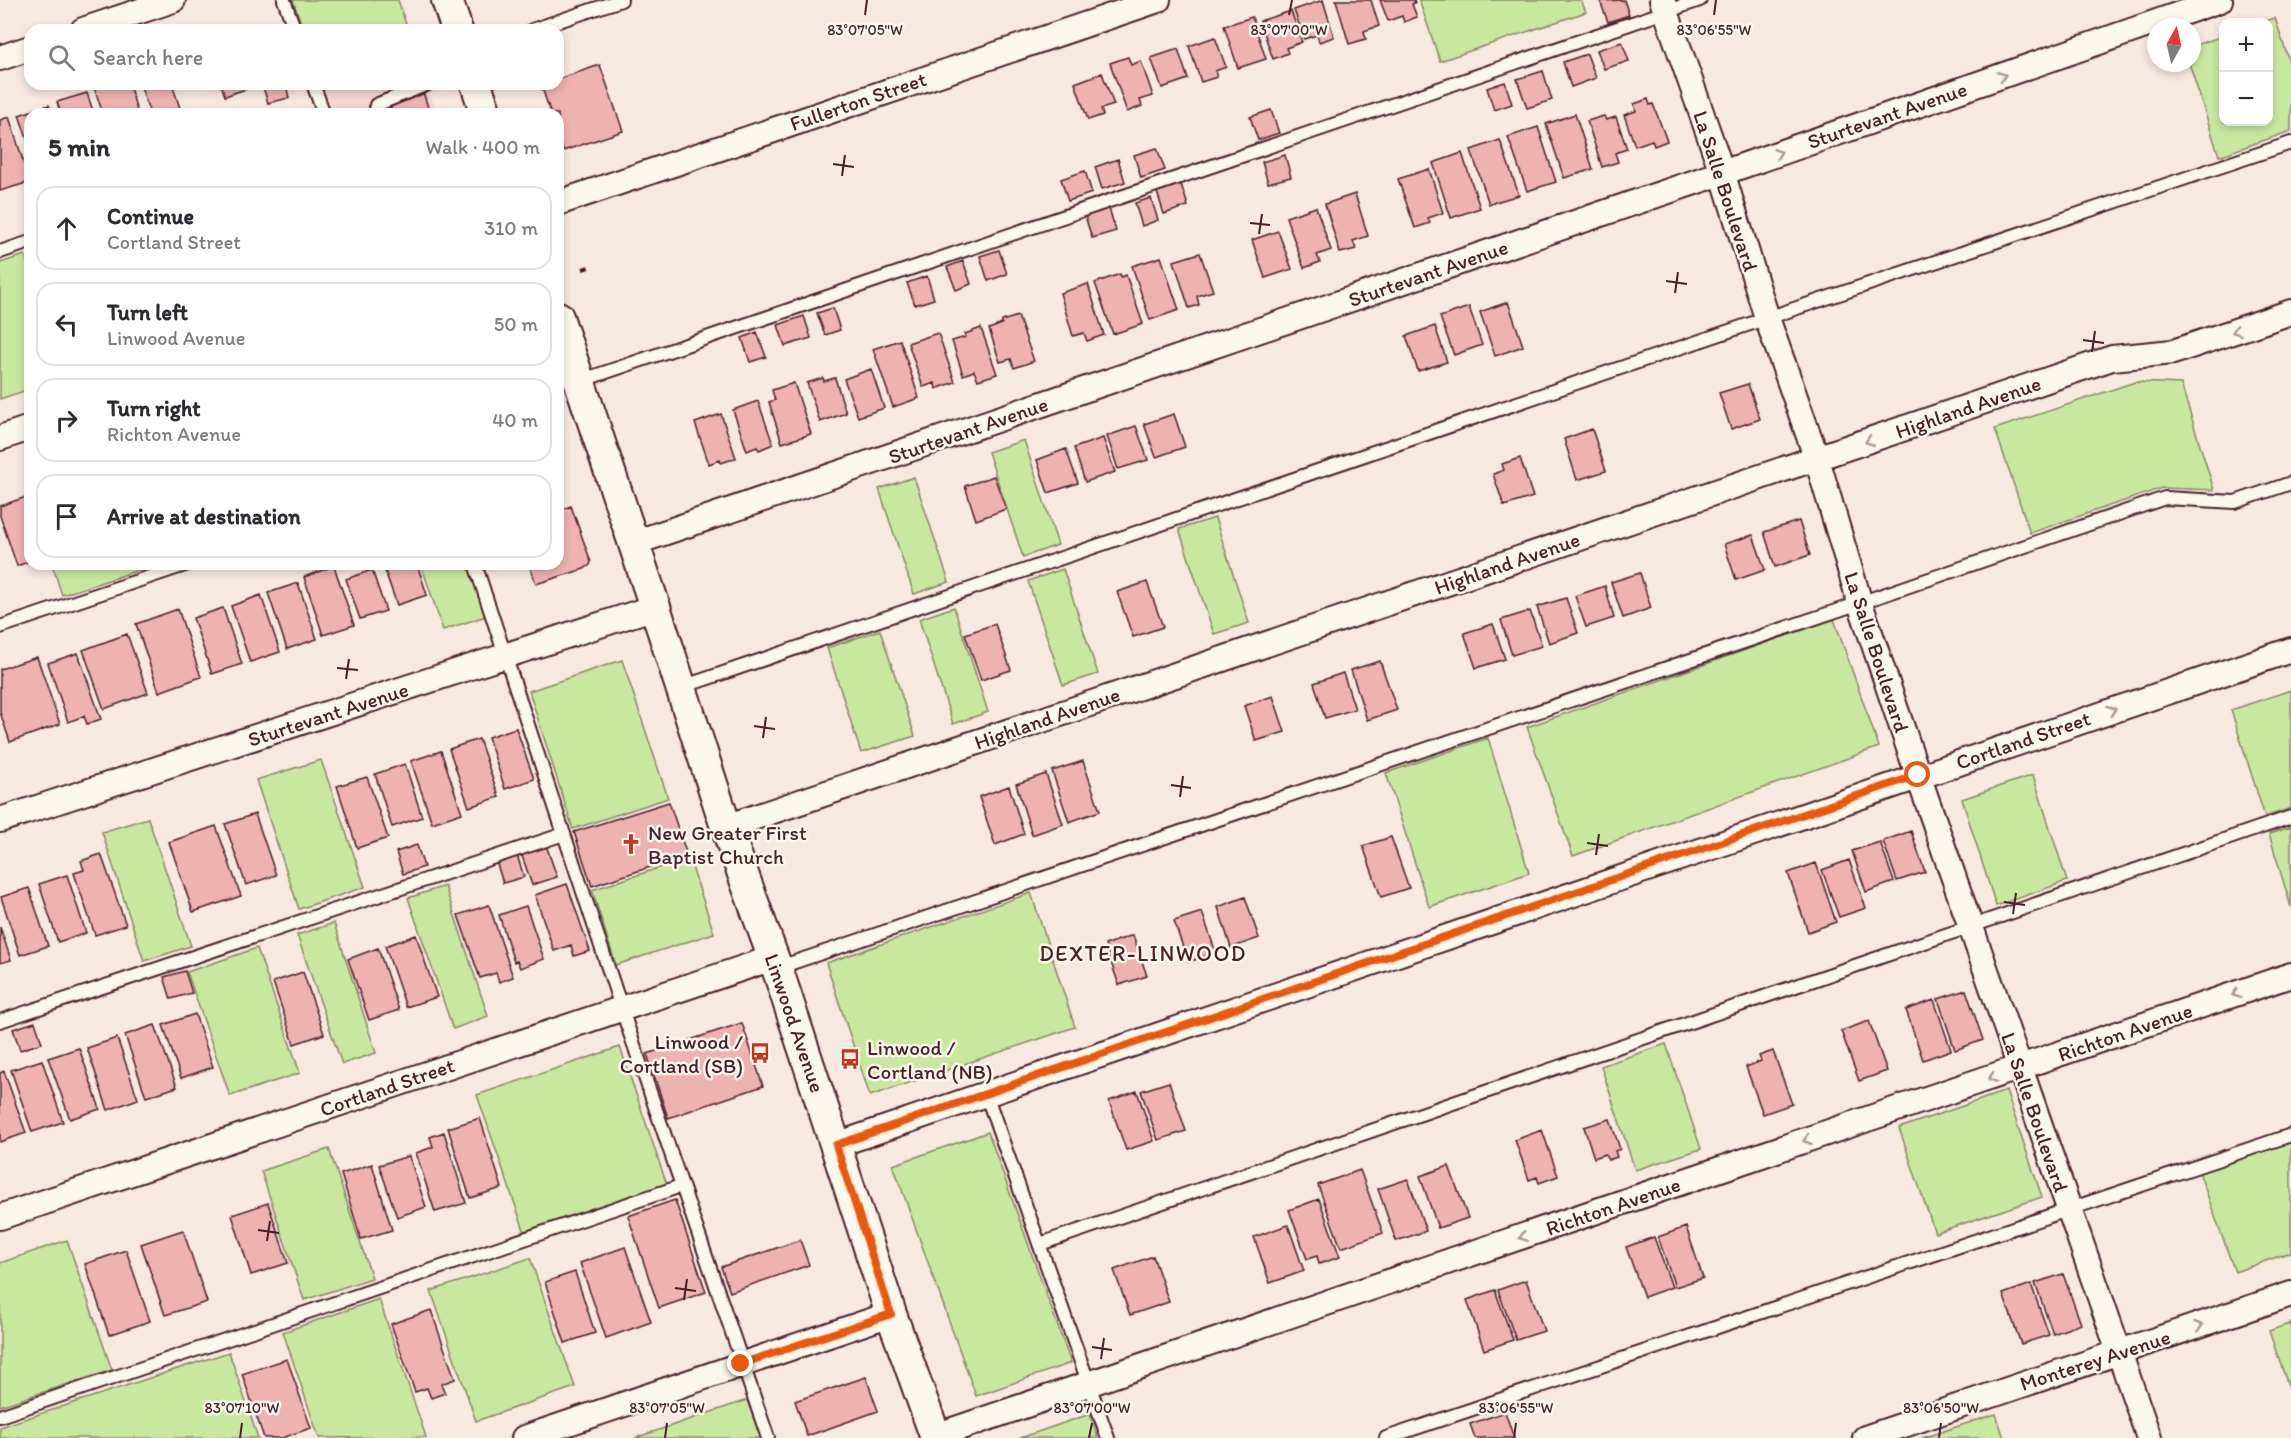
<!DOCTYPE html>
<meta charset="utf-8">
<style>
:root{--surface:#fff;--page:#f2f2f3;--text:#2b2b33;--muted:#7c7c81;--line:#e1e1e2}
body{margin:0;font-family:Itim,sans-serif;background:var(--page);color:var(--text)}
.controls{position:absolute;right:18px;top:18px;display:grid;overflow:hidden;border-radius:12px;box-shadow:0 3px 9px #0003}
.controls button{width:54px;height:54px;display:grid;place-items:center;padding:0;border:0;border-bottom:2px solid var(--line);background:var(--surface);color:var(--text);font:30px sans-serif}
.compass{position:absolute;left:2147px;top:18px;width:54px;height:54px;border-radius:50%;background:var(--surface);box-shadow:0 3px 9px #0003;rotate:8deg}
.stop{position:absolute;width:18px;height:18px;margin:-14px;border:4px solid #ea580c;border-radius:50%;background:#fff}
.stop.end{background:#ea580c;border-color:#fff;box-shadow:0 2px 6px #0008}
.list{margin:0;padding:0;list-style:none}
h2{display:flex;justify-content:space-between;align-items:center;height:78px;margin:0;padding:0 24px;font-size:26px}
h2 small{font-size:20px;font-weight:400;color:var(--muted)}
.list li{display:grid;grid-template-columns:39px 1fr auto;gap:18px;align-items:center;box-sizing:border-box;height:84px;margin:0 12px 12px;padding:0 12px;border:2px solid var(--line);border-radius:18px}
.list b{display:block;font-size:22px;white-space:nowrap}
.list p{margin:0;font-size:20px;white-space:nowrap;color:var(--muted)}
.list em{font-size:20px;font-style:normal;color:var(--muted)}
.icon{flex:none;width:33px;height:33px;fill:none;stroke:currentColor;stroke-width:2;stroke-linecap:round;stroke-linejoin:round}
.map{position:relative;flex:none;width:2291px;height:1438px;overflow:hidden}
.search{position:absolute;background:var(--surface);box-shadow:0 3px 9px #0003;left:24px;top:24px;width:540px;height:66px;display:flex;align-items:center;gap:15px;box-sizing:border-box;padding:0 21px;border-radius:18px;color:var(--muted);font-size:22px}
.panel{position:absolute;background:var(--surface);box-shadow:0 3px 9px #0003;left:24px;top:108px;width:540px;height:462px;border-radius:18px}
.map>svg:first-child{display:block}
</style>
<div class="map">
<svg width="2291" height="1438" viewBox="0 0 2291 1438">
<rect width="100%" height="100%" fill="#f8e9e0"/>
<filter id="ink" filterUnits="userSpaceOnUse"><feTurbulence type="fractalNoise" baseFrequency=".0167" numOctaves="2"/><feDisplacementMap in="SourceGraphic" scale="12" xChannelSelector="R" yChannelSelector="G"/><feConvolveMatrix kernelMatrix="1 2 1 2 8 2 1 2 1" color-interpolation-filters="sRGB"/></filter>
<g filter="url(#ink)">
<!-- built -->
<path fill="#f5d8d2" d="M321,84H427L437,114H332Z"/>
<!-- green -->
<path fill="#c8e8a0" stroke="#898466" stroke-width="1.5" d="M293,0H398L406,24L388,30H303Z
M1419,0H1581L1586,12L1440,61Z
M2275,18L2291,67V131L2219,156L2189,63H2192V46L2223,36L2224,122H2268V22H2262Z
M25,255L30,270V389L0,399V263Z
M2135,382L2181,384L2214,490L2162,488L2030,533L1995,429Z
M1024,440L1058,545L1023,557L988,452Z
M914,477L949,582L914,594L879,489Z
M1215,518L1249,623L1214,634L1179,529Z
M52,564H158L62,595Z
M421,564H469L486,616L443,630Z
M1063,569L1098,674L1063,685L1028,581Z
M954,607L988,712L953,724L919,619Z
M1834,619L1879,747L1573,856L1527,727Z
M880,630L915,736L861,753L827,648Z
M622,660L668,798L573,829L529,691Z
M2291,690V808L2265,817L2231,710Z
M1488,738L1529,873L1429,907L1386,773Z
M321,760L365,887L299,909L256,780Z
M2033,775L2067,881L1996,906L1962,799Z
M148,818L191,946L144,961L102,832Z
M2291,827V907L2269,834Z
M689,858L714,933L616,965L592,890Z
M445,886L488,1016L453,1029L408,898Z
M1031,893L1075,1027L870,1096L826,963Z
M334,923L376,1053L342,1064L297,935Z
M257,948L300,1073L230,1096L187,972Z
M1666,1044L1701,1149L1635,1170L1601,1066Z
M620,1047L667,1185L525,1233L477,1095Z
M2006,1091L2042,1197L1935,1233L1899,1128Z
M988,1132L1071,1363L976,1396L893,1165Z
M2291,1140V1252L2235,1272L2199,1172Z
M329,1149L372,1278L304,1300L261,1171Z
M67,1240L112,1370L0,1406V1263Z
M530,1258L575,1387L476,1421L431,1291Z
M379,1299L426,1437L319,1438L283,1332Z
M2291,1323V1394L2269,1331Z
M229,1352L258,1438H0V1427Z
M747,1400L761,1438H635Z
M1090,1414L1098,1438H1020Z
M1996,1414L2004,1438H1922Z"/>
<!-- building -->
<path fill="#eeb2b1" stroke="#4a1f2b" stroke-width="1.5" d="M1323,0L1334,37L1319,42L1317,35L1304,39L1294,10Z
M1336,0H1371L1379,26L1364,31L1366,39L1349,44Z
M1380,0H1414L1415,3L1412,4L1417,17L1404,22L1402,16L1388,21Z
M1624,0L1629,15L1608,22L1600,1Z
M1291,11L1302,42L1286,48L1288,53L1273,59L1260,21Z
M1252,17L1266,59L1238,68L1224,26Z
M1215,37L1226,67L1215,71L1217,77L1201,82L1189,46Z
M1622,42L1629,61L1604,69L1597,50Z
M1178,49L1188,79L1162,88L1151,58Z
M1587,54L1596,78L1571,87L1563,62Z
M1128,57L1131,65L1141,61L1153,96L1140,100L1142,106L1127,112L1110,63Z
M600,65L623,131L563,151L558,135V114H551L541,85L558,84V79Z
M1543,71L1552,100L1527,108L1517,79Z
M1102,73L1114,105L1101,109L1103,115L1088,120L1075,83Z
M1505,82L1512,104L1494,110L1487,88Z
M93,84H129L138,114H103Z
M140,84H172L182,114H150Z
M221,84H251L252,87L225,96Z
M262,84H286L289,98L268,103Z
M421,85L430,114H393L387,96Z
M87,93L94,114H61L57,102Z
M1648,99L1650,105L1653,104L1667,141L1654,146L1652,140L1635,146L1624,115L1636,111L1634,104Z
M49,105L52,114H30V147L19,115Z
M1271,110L1279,133L1258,140L1250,117Z
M1575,114L1593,169L1564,178L1546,124Z
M1604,116L1606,120L1616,117L1627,149L1615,153L1618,162L1602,167L1587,121Z
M9,117L30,182L0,191V120Z
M1538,127L1556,182L1527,191L1508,137Z
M1500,140L1519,195L1489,204L1471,150Z
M1157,148L1165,170L1141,178L1134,155Z
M1462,153L1480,208L1451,218L1433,163Z
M1285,155L1291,177L1268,183L1262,162Z
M1118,159L1125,182L1102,189L1095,167Z
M1429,169L1443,213L1428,218L1430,223L1415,228L1398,179Z
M1085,171L1092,193L1068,201L1061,179Z
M1181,184L1188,206L1164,214L1157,192Z
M1355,194L1368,236L1353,241L1356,249L1340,253L1325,204Z
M1151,198L1158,220L1142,226L1135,203Z
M1316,207L1331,250L1317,255L1320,262L1304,268L1286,217Z
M1109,208L1116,231L1092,238L1085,216Z
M1278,231L1292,269L1265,278L1252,240Z
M999,250L1007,274L988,281L980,256Z
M1200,253L1213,291L1197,296L1199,305L1189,308L1174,261Z
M1161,257L1179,310L1150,320L1132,266Z
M963,261L971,284L956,290L947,267Z
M1120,274L1121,277L1126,275L1143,324L1113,334L1095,283Z
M927,276L934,299L915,305L907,283Z
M1088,284L1104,335L1087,341L1084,333L1073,336L1060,293Z
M1508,302L1523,346L1495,356L1480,312Z
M1469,307L1482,345L1454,355L1440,317Z
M833,308L840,330L825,335L817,313Z
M804,316L811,338L785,346L778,325Z
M1018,316L1034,361L1014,368L1011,359L1000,362L989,329L1002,324V321Z
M1435,326L1447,362L1418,371L1406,336Z
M981,328L997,374L978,380L974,371L963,375L952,341L966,337L965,334Z
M757,332L766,357L750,362L742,338Z
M938,333L955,382L936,389L935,383L923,387L908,343Z
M900,340L919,398L893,407L873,349Z
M871,369L884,408L858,417L844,379Z
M823,378L824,381L835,378L846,413L820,422L807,383Z
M794,383L811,434L782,443L769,402L775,400L772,390Z
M1748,384L1760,419L1731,429L1719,393Z
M758,401L773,444L759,450L757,447L747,451L733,410Z
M721,414L736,458L721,463L720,460L709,464L695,423Z
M1174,414L1185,447L1156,457L1144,424Z
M1136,426L1148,460L1118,469L1107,436Z
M1592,429L1606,471L1577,480L1564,439Z
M1103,438L1115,472L1085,482L1074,448Z
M1066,449L1078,483L1048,493L1037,460Z
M1520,458L1533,497L1504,506L1493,474L1504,470L1502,464Z
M994,476L1006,509L976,520L965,486Z
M26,497L30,508V561L17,566L0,516V506Z
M571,506L591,562L590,565L584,569L536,584L529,564H558V511Z
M1799,521L1810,555L1775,567L1764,532Z
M1753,535L1765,570L1736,580L1724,544Z
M396,564H417L427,595L397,605L384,568Z
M334,566L354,625L323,635L304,577Z
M372,570L386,611L360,619L346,579Z
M1640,573L1651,608L1623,618L1611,582Z
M1147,582L1163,627L1133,637L1117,592Z
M298,583L317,639L287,649L268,593Z
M1605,586L1614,618L1586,627L1575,596Z
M261,595L280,652L250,662L231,606Z
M1566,598L1578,633L1549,643L1537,607Z
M223,608L242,664L212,674L193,618Z
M178,609L201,677L159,692L136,624Z
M1530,611L1542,646L1512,655L1501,620Z
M995,624L1011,670L981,680L965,634Z
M1493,624L1505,659L1476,668L1464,633Z
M127,634L148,693L104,709L83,650Z
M78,653L101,719L87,724L84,716L68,722L48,663Z
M37,657L60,724L10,742L0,712V669Z
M1380,661L1397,710L1367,720L1351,670Z
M1343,673L1355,709L1325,718L1314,683Z
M1273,696L1285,732L1256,741L1244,706Z
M516,728L534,779L505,789L488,737Z
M479,739L499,797L469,807L449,749Z
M441,751L462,813L432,823L411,761Z
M1083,761L1100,811L1069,822L1052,771Z
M405,764L422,817L392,827L375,774Z
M1046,774L1063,824L1032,835L1016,784Z
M367,777L388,838L357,848L337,786Z
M1009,786L1024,834L995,845L979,797Z
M669,802L687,855L592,886L574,832Z
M255,814L276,875L246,885L225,824Z
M216,826L241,896L193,912L169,842Z
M1911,831L1925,872L1897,881L1883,841Z
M1391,837L1409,888L1381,897L1363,846Z
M1880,842L1894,882L1866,892L1852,851Z
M417,845L424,867L403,874L396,852Z
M546,845L557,877L532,885L521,853Z
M101,854L126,925L95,935L74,873L84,870L81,861Z
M517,855L524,877L503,883L496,861Z
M1849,860L1866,908L1839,917L1822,870Z
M1816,863L1836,922L1808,932L1788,873Z
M67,875L86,933L58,942L39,884Z
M567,884L590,951L574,956L571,945L554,951L535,895Z
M29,888L48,946L20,955L1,897Z
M1245,897L1259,938L1231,948L1218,907Z
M489,905L513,977L499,982L496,973L480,978L458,915Z
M526,906L544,959L520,968L517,961L514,962L499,915Z
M1202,912L1216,953L1188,962L1174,921Z
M0,927L11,960L0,963Z
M416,935L437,997L406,1007L385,946Z
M1133,935L1147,976L1119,985L1105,945Z
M378,948L399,1010L369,1020L348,959Z
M185,971L192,993L171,999L164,977Z
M303,972L324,1034L294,1044L273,982Z
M1966,990L1983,1040L1955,1050L1938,999Z
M1934,1000L1951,1050L1923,1060L1906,1010Z
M195,1014L213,1067L181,1078L163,1025Z
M1869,1021L1887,1071L1859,1081L1841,1031Z
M35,1022L42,1043L20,1050L13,1029Z
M742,1023L763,1086L668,1118L647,1054Z
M155,1025L177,1087L146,1097L125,1035Z
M117,1038L138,1099L108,1110L87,1048Z
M79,1048L100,1109L70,1119L48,1058Z
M1773,1051L1792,1104L1763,1114L1746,1067L1761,1061L1759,1056Z
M42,1060L63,1122L32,1132L11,1070Z
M4,1071L26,1133L0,1142V1073Z
M1169,1082L1186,1131L1158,1140L1141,1091Z
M1137,1091L1154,1141L1126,1150L1109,1101Z
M480,1118L502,1188L470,1198L448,1128Z
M1610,1119L1620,1149L1615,1151L1617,1157L1608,1160L1605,1154L1594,1158L1584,1127Z
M1542,1130L1558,1176L1539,1183L1537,1177L1529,1180L1515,1140Z
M444,1132L466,1203L435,1212L416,1153L433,1147L430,1137Z
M409,1156L426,1207L397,1217L379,1165Z
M372,1164L392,1230L361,1239L341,1174Z
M1449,1166L1468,1218L1438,1228L1420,1176Z
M1360,1170L1383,1233L1341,1248L1318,1185Z
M1408,1179L1426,1231L1396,1241L1378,1189Z
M1319,1199L1340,1257L1319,1264L1317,1256L1307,1259L1289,1210Z
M675,1200L706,1292L659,1308L628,1216Z
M268,1203L288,1263L251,1275L232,1215Z
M1288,1225L1304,1271L1270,1283L1254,1237Z
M1686,1227L1703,1278L1675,1287L1658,1237Z
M183,1230L207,1302L165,1315L141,1244Z
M1654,1237L1672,1287L1644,1297L1626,1247Z
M800,1240L809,1265L730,1292L721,1267Z
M625,1247L651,1322L606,1338L580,1263Z
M126,1250L150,1321L109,1335L85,1264Z
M1153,1256L1169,1302L1130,1315L1114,1270Z
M575,1272L595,1333L565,1343L545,1282Z
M2063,1274L2081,1324L2053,1334L2035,1283Z
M1526,1280L1544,1331L1516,1340L1498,1290Z
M2031,1284L2049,1335L2021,1344L2003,1294Z
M1495,1290L1513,1340L1484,1350L1467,1300Z
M431,1310L455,1379L441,1384L445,1393L431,1398L427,1388L415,1392L391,1324Z
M287,1359L311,1428L282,1438H264L242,1374Z
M866,1377L878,1411L807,1436L795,1401Z
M1505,1412L1514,1438H1475L1470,1424Z"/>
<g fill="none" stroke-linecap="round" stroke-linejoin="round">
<!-- service casing -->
<g stroke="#4a1f2b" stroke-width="16">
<path id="service" d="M284,0L295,30
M532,30L621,0
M313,84L324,114
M379,114L376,105L428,84
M0,252L30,242
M580,381L1700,0
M475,564L621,1007L768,1438
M0,627L188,564
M682,687L1791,310L2291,143
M777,968L1842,609L2165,498L2235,502L2291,483
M0,1021L564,834
M986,1094L1108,1438
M1040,1244L2291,817
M0,1416L681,1186
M1386,1438L2291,1135"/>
</g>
<!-- minor casing -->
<g stroke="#4a1f2b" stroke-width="28">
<path id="minor" d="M1662,0L1722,172L1767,318L1817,459L1860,603L1918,775L2149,1438
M83,30L173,0
M0,58L30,48
M558,203L1158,0
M0,438L30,428
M634,543L1742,166L2220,0
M0,820L655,607
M726,827L2112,358L2173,352L2291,312
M836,1145L2291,650
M0,1217L773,958
M935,1436L2291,975
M524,1438L891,1314
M1865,1438L2291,1294"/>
</g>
<!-- tertiary casing -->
<g stroke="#4a1f2b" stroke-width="34">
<path id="tertiary" d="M447,0L457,30
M476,84L486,114
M558,317L655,607L726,827L777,968L891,1314L936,1438"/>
</g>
<!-- path -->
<path stroke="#4a1f2b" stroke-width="4" stroke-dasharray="6 4.5" stroke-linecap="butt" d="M583,269L589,267"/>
<!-- service -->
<use href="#service" stroke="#fbf7ec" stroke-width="12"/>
<!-- minor -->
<use href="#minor" stroke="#fbf7ec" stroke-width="24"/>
<!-- tertiary -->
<use href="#tertiary" stroke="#fbf7ec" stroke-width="30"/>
</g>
<!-- one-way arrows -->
<defs><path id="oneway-chevron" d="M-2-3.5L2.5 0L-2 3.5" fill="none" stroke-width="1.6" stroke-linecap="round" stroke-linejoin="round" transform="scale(1.5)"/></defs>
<g stroke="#ab9695">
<use href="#oneway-chevron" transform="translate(2002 76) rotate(-19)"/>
<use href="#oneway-chevron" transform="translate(1778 153) rotate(-19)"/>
<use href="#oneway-chevron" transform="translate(2236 331) rotate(161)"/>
<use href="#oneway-chevron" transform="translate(1869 441) rotate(161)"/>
<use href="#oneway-chevron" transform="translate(2112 710) rotate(-19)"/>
<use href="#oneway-chevron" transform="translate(2236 994) rotate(161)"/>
<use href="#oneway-chevron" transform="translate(1992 1078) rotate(161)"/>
<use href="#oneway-chevron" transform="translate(1807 1140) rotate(161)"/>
<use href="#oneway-chevron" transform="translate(1523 1237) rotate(161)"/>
<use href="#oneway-chevron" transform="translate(2199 1326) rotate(-19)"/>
</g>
</g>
<g fill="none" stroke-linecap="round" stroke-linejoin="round" filter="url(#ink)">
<!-- route -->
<path stroke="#ea580c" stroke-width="8" d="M741,1364L891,1314L836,1145L1918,775"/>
</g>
<!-- ticks -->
<path fill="none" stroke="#4a1f2b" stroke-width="2" d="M865,15L867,0M1289,15L1292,0M1714,15L1716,0M833,164L854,167M842,176L845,155M1250,223L1270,225M1259,234L1262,214M1666,281L1687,284M1675,293L1678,272M2083,340L2104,343M2092,352L2095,331M337,668L358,670M346,679L349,659M754,726L775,729M763,738L766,717M1171,785L1191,788M1180,797L1183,776M1587,843L1608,846M1596,855L1599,834M2004,902L2025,905M2013,914L2016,893M258,1230L279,1233M267,1241L270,1221M675,1288L696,1291M684,1300L687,1279M1092,1347L1112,1350M1101,1359L1104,1338M240,1438L242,1423M665,1438L667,1423M1089,1438L1092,1423M1514,1438L1516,1423M1939,1438L1941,1423"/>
<!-- icons -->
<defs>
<g id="church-bare" transform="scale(1.62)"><path d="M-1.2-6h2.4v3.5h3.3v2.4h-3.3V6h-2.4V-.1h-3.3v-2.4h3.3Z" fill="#c8321e" stroke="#fbf7ec" stroke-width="2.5" paint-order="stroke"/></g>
<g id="bus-bare" transform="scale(1.62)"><path d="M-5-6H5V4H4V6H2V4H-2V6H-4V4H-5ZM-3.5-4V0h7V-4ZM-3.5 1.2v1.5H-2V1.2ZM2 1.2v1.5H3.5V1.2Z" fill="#c8321e" stroke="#fbf7ec" stroke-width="2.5" paint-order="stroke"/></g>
</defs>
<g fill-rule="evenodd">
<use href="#church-bare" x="631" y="844"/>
<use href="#bus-bare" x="760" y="1053"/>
<use href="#bus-bare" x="850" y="1059"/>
</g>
<g text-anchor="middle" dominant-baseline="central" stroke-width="5" stroke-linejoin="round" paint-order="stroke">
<!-- street labels -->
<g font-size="21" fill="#4a1f2b" stroke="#fbf7ec">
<text transform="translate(858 101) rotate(-19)">Fullerton Street</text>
<text transform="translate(1887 115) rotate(-19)">Sturtevant Avenue</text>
<text transform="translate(1726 191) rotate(72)">La Salle Boulevard</text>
<text transform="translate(1428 273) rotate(-19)">Sturtevant Avenue</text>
<text transform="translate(1968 407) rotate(-19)">Highland Avenue</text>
<text transform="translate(968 430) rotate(-19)">Sturtevant Avenue</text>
<text transform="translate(1507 563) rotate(-19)">Highland Avenue</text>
<text transform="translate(1877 652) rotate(72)">La Salle Boulevard</text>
<text transform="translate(328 714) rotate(-18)">Sturtevant Avenue</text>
<text transform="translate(1047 718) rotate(-19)">Highland Avenue</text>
<text transform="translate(2023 740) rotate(-19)">Cortland Street</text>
<text transform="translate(795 1023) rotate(71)">Linwood Avenue</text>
<text transform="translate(2125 1032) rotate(-19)">Richton Avenue</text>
<text transform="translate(387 1087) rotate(-19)">Cortland Street</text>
<text transform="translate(2035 1112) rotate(71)">La Salle Boulevard</text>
<text transform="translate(1613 1206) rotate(-19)">Richton Avenue</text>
<text transform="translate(2095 1360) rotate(-18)">Monterey Avenue</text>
</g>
<!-- poi labels -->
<g font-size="21" fill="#4a1f2b" stroke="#fbf7ec" text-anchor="start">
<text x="648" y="832">New Greater First<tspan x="648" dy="24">Baptist Church</tspan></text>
<text x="743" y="1041" text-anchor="end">Linwood /<tspan x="743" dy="24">Cortland (SB)</tspan></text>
<text x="867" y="1047">Linwood /<tspan x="867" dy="24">Cortland (NB)</tspan></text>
</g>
<!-- neighbourhood labels -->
<g font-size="22" letter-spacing="1.5" fill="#4a1f2b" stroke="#fbf7ec">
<text x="1143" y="953">DEXTER-LINWOOD</text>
</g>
</g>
<g font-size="15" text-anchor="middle" fill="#4a1f2b" stroke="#fbf7ec" stroke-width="5" stroke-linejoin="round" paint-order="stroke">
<text x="865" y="35">83°07'05"W</text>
<text x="1289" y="35">83°07'00"W</text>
<text x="1714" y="35">83°06'55"W</text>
<text x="242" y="1413">83°07'10"W</text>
<text x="667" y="1413">83°07'05"W</text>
<text x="1092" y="1413">83°07'00"W</text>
<text x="1516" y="1413">83°06'55"W</text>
<text x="1941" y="1413">83°06'50"W</text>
</g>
</svg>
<div class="controls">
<button>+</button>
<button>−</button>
</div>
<svg class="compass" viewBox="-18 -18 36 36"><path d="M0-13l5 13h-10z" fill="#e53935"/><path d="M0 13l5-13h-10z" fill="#7c7c81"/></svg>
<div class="stop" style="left:1918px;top:775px"></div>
<div class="stop end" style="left:741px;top:1364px"></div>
<div class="search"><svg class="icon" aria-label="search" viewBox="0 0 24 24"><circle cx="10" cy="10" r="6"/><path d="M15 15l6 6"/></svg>Search here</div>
<section class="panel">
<h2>5 min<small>Walk · 400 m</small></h2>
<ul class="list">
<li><svg class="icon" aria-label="ahead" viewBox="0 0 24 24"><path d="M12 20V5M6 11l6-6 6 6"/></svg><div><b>Continue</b><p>Cortland Street</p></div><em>310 m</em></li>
<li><svg class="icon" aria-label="left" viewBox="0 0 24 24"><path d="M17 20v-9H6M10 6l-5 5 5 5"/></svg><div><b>Turn left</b><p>Linwood Avenue</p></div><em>50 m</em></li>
<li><svg class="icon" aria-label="right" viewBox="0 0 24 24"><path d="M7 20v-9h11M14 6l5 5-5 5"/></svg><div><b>Turn right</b><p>Richton Avenue</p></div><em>40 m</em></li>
<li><svg class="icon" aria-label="arrive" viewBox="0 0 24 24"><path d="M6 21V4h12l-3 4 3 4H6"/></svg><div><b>Arrive at destination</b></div></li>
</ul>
</section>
</div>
